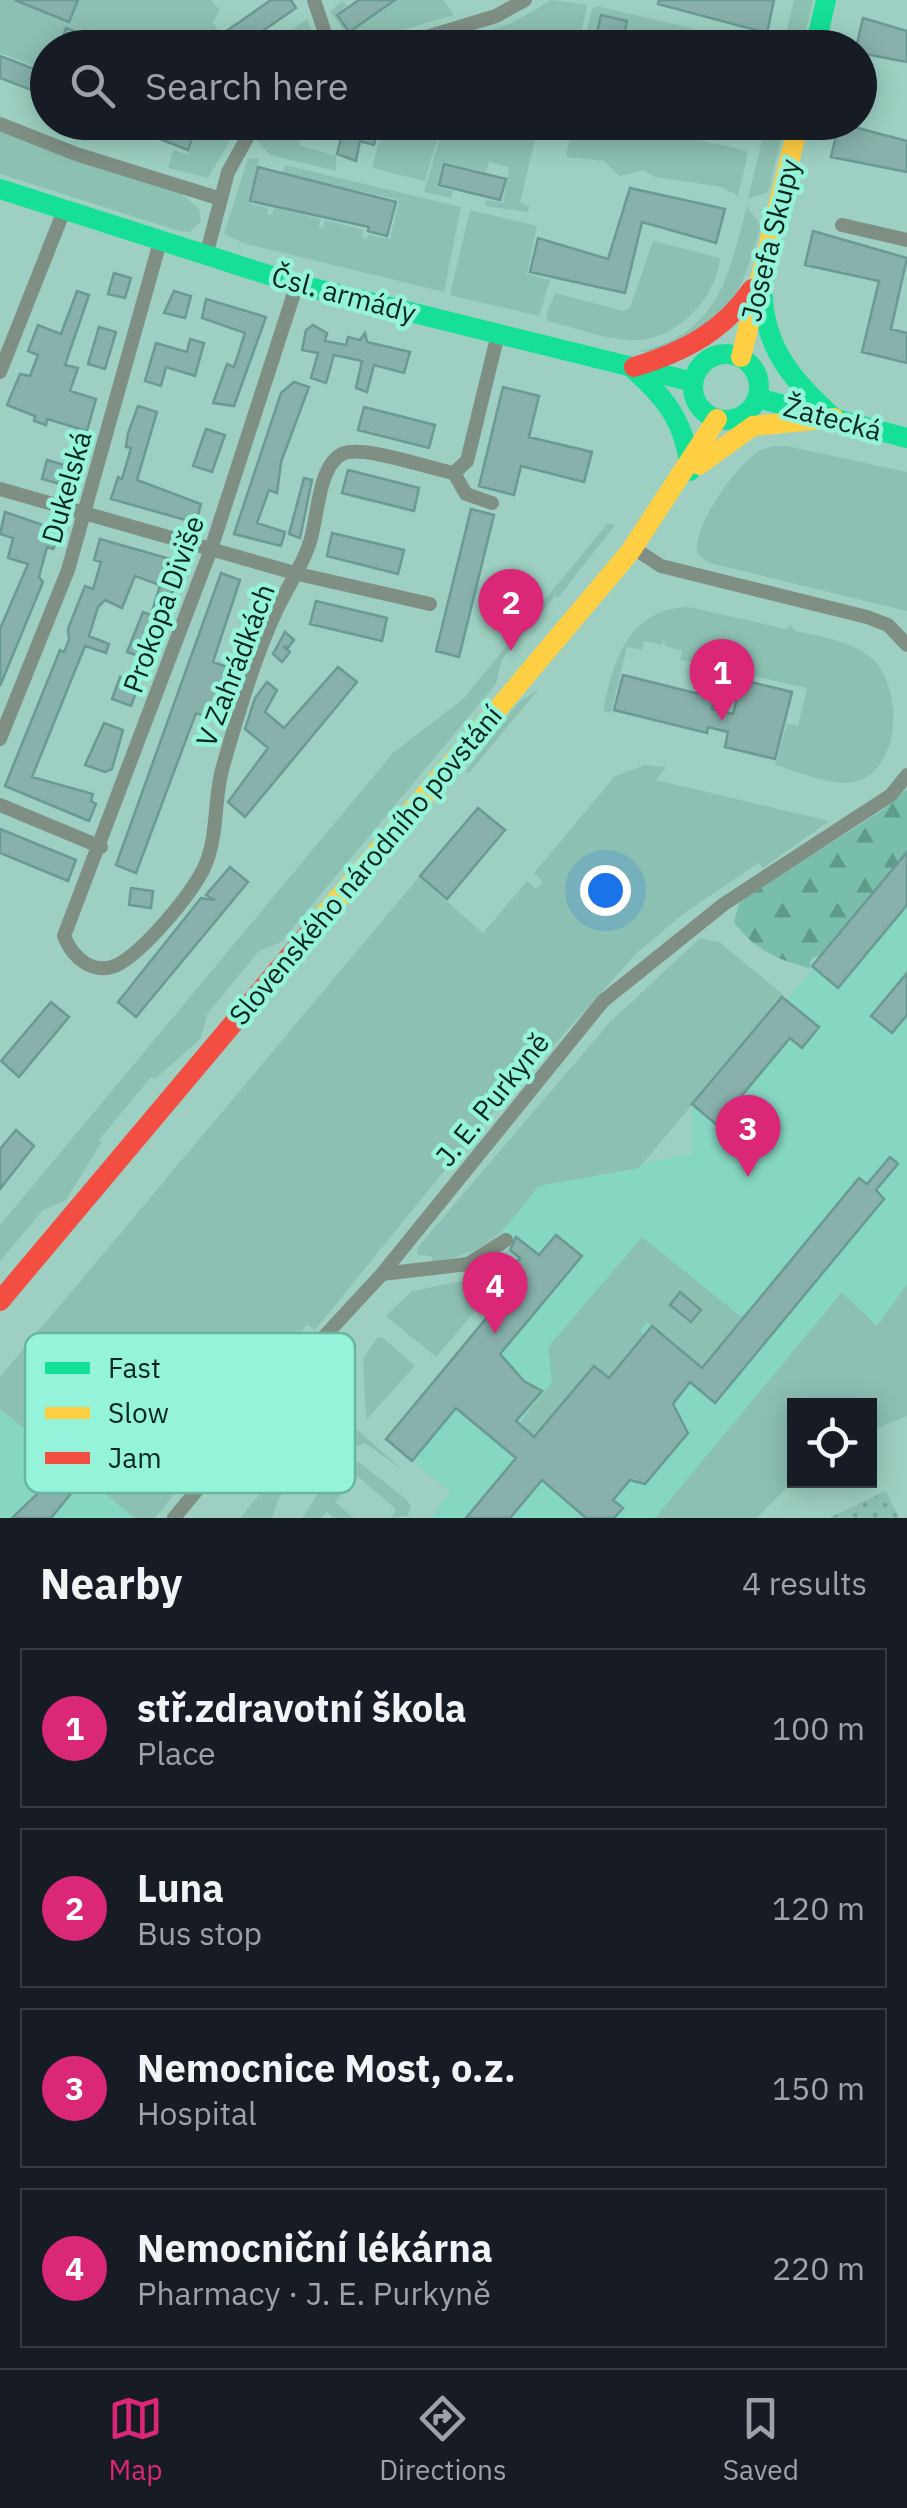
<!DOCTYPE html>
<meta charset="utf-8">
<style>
:root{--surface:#171b24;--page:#242831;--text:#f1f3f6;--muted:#9ea1a6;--line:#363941;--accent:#db2777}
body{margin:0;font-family:"IBM Plex Sans",sans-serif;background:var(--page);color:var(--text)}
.controls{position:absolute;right:30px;bottom:30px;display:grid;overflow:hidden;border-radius:0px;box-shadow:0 5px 25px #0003}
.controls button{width:90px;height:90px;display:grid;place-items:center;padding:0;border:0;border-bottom:2px solid var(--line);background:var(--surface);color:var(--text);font:50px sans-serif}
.you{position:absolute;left:605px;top:890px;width:35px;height:35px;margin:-25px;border:8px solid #fff;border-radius:50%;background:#1a73e8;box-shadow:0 0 0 15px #1a73e833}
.badge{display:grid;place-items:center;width:65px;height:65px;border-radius:50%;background:var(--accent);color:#fff;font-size:32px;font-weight:700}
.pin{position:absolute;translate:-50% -82px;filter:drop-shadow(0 2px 5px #0008)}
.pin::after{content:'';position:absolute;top:52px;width:35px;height:30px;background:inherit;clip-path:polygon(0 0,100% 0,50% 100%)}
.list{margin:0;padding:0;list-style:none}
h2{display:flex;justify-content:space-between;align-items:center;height:130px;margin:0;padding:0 40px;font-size:42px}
h2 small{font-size:32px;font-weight:400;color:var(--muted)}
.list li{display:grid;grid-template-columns:65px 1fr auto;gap:30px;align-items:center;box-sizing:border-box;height:160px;margin:0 20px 20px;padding:0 20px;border:2px solid var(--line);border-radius:0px}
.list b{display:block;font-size:38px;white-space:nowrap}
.list p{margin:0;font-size:32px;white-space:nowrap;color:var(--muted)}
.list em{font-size:32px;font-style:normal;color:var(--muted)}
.icon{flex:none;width:55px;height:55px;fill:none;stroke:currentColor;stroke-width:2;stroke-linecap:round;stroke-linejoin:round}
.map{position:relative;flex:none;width:907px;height:1518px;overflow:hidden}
.search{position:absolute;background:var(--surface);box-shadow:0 5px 25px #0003;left:30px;right:30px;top:30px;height:110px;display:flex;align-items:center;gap:25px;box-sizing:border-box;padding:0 35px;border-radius:55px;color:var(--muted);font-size:38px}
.sheet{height:850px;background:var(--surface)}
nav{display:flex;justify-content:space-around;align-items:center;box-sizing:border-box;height:140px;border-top:2px solid var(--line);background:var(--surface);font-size:28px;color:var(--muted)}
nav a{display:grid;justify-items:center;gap:5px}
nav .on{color:var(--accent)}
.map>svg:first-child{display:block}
</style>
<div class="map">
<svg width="907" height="1518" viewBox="0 0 907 1518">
<defs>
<pattern id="forest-firs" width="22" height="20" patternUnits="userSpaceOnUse" patternTransform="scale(2.5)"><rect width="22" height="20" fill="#78beab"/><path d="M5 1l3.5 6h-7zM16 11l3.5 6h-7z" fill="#609a8b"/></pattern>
<pattern id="garden-dots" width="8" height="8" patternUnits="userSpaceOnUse" patternTransform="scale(2.5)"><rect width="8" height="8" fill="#8cc0b2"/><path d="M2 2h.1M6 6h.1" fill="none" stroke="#77a599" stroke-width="1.8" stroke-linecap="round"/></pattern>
</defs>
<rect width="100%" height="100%" fill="#9dd0c2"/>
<!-- built -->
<path fill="#86d7c2" d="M907,852V1416L870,1431V1406H794L756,1518H431L451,1492L386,1439L514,1285L505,1276L521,1255L499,1234L539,1186L693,1153L692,1104L782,997L787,1000Z
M0,1409L135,1518H0Z"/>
<!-- green -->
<path fill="#8cc0b2" d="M0,0H211L220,10L213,22L220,33C174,62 115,47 67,28L81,47L48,48L47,71L0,53Z
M397,0H443L454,15L353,44L330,11L343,1L347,6L335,14L348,33Z
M552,0L587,5L579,47H461L464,39L510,24Z
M794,0H813L802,47H783Z
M597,6L769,47H770L583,48L592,9Z
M307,19L318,47H267Z
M273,122L302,136L299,145L336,156V171L270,155L256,140Z
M182,123H241L208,178L168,168L173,150L188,155L198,129Z
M384,123H393L392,130L415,135L419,123H442L425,181L372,168Z
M444,123H539L520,202L529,206L528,212L485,206L486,200L503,203L509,167L489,162L486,172L443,162L437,187L453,191L451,198L424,192Z
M569,123H624L744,150L748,153L738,196L722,187L654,177L644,170L619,176L604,161L566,157L572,127L577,125Z
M766,123H785L768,192L748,199Z
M0,129L181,194L199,208L201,221L190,232L179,231L0,174Z
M248,158L259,159L248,203L268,208L267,214L272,215L274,208L321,219L319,226L323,228L325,220L364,230L362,237L366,239L368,235L390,239L399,200L283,173L285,165L461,207L444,292L243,243L224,234Z
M747,206L761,226C740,295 724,350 638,352C719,333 728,277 747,206Z
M470,210L537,226L527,274L550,280L539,316L450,295Z
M653,241L720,258C716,301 672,345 626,340C601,338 573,327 548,321L546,316L555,293L624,311L630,308Z
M787,446L907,472V611L709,563L698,555C690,529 734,469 756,453C764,447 777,445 787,446Z
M608,523L615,525L558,598L555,596L502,659L496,684L281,942L259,951L207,1014L201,1038L155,1079L151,1077L99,1140L101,1143L66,1200L42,1211L0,1261V1225L393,753L463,699Z
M689,607L786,629L790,625L795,631C822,637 854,641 875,661C907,698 898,785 842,783C821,782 796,771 775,765L787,724L798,726L807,688L680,660L682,651L665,646L664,639L662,645L644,641L642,650L627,647L611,713L603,711C614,660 627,609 689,607Z
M538,690L469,773L465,772L519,702Z
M644,765L666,767L656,780L829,821L763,868L758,863L682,915L637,953L475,1133L315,1330L307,1325L210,1440L216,1445L155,1518H135L0,1409V1377L419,877L483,933L527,881L536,889L543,882L534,873L614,777Z
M700,938L719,942L784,995L639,1168L539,1186C501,1232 494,1251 433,1262L431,1256L417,1255L418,1247L609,1023Z
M642,1237L740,1316L746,1315L702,1368L647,1322L640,1331L645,1335L609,1378L593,1366L534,1437L520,1422L552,1382L548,1347Z
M483,1277L494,1289L436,1357L386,1316L412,1291Z
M907,1284V1416L870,1431V1406H794V1480L757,1518H655L842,1292L877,1326Z
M377,1338H383L415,1366L366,1420L363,1359Z
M349,1375L352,1425L403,1470L365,1443L359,1446L325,1438L279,1498L272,1518H240L341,1397L335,1390Z
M352,1457L406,1499L411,1506L408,1516L392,1518L396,1509L357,1476L335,1502L354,1518H334L327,1512L321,1518H302C316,1501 331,1460 352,1457Z"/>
<!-- forest -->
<path fill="url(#forest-firs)" d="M907,789V852L821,955L812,958L809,968C777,959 754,950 734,922L740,901L883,810Z"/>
<!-- garden -->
<path fill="url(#garden-dots)" d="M886,1491L899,1518H829Z"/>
<!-- building -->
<path fill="#87b1aa" stroke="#6b9993" stroke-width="2.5" d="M15,0H78L69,22Z
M271,0H291L296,8L238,48H202Z
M359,0H395L349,32L337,15Z
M659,0H774L767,33L658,4Z
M601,15L627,21L621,48H594Z
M863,18L907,31V62L860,53L856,48Z
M66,28L114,47V48H81L62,40Z
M0,56L42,72L34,91L0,78Z
M173,122L195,131L188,150L119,123Z
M314,122H379L374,145L360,141L356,161L337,154L342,134L314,127Z
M839,123L907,141V172L831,157Z
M444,164L506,179L500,200L439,185Z
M258,167L396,202L387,236L368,231L369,227L250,201Z
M630,188L725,209L716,243L642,222L625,293L530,272L538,238L608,259Z
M813,231L907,258L891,329L907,333V363L862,352L879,281L805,265Z
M114,273L131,278L125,298L108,294Z
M77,291L89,295L65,365L78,368L70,391L96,399L87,431L47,419L46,425L34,421L35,416L7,405L20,374L30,376L38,355L28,351L38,325L61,334Z
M174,291L191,296L185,318L164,313Z
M206,299L266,317L234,406L213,403L227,364L234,367L245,333L202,318Z
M313,325L327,333L325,341L346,345L348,337L360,340L365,333L367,342L410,352L404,373L374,365L367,392L356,388L362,361L334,355L326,383L311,378L318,353L302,350L306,330Z
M99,327L116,332L105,369L88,364Z
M190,339L204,343L195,376L166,367L161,386L145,381L156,343L187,352Z
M294,382L309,387L281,462L277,493L269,490L257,523L285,532L281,546L234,534L281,393Z
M503,387L539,396L529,437L592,452L584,482L521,466L514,495L479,486Z
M138,406L157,412L137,480L201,504L196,523L111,499L118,477L122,479L131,448L126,447L128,433Z
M364,407L435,425L429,448L358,430Z
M206,429L225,435L212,472L193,466Z
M47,460L72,467L66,486L42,479Z
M348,470L419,488L414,511L342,493Z
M304,478L312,480L300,538L289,534Z
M471,509L494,515L459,657L436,651Z
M5,512L63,532L53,549L47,547L39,577L43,582L0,686V629L28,564L8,558L13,538L0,534Z
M332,533L404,550L398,574L327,556Z
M100,539L181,562L175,583L178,589L172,592L147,659L127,652L143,612L151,615L160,585L135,576L122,608L105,600L98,607L89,636L109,644L106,653L85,646L32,777L93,794L91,801L96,804L89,821L5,786L60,650L64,652L69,640L68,629L85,586L93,589L101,562L94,560Z
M221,573L240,580L213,662L241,672L225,723L196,713L136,873L116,865Z
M316,601L387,618L382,641L310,624Z
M285,632L294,640L288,648L283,646L290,652L282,662L273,654Z
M338,667L357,682L245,817L228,802L268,748L245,729L255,698L267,682L277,690L265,712L284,728Z
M623,675L715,698L712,709L733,714L742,680L792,692L775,759L725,747L728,732L708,727L707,733L614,710Z
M120,677L139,684L131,706L112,699Z
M104,723L123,730L112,769L105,772L85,765Z
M478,808L505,830L447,899L420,876Z
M0,829L76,860L68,881L0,853Z
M907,852V905L838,988L812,966Z
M230,867L248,882L136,1017L118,1002L201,898L215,900L206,895Z
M131,888L153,891L151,908L129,905Z
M907,973V1015L892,1033L871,1016Z
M782,997L819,1027L802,1048L790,1038L717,1125L692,1104Z
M51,1002L69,1017L19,1077L1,1061Z
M16,1130L34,1146L0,1189V1149Z
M890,1157L898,1164L876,1190L884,1199L715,1403L690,1382L673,1404L688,1433L645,1484L630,1480L613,1500L623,1508L614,1518H586L542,1480L510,1518H466L516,1458L456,1408L412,1461L386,1439L514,1285L504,1276L520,1258L510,1250L516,1237L539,1255L556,1235L582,1256L500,1354L524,1381L542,1391L516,1421L534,1437L594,1366L609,1378L652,1326L702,1368L859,1178L867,1184Z
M680,1292L701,1310L691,1322L670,1305Z
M57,1475L74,1490L51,1518H12Z"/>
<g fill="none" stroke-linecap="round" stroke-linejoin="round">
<!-- street -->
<path stroke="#7f8f84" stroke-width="14" d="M314,0L330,48
M390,48L496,16L525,0
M0,124L76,154L221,199
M842,225L907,240
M206,256L228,172L256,122
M297,284L211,549L64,936C72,957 93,976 117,965C143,952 189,897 203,870C219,838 213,800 223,766C238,714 255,655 278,607C288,586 301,568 309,545C318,521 317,467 342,454C362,444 430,469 454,473L466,494L492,503
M0,372L63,213
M454,473L467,461L498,334
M0,489L298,574L430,604
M635,549L661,566L867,617L888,625L907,645
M0,739L68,570L160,242
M0,805L101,847
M382,1274L468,1264L506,1240
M174,1518L320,1341L382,1274L603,1001L724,904L891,795L907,775"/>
<!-- fast -->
<path stroke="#16e098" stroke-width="20" d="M815,48L826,0
M0,189L297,284L693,382
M763,298C766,351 796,384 834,418
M693 387a33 33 0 1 1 66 0a33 33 0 1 1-66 0Z
M634,370C668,400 686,425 690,471
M758,398L907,438"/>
<!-- slow -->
<path stroke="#ffcf43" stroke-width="20" d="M741,357L799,122
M699,465L753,426L834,418
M315,926L630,552L717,419"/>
<!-- jam -->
<path stroke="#f24e42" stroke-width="20" d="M634,367C683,352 723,332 752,289
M0,1301L315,926"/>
</g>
<g text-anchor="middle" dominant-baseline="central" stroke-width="9" stroke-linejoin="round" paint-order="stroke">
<!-- street labels -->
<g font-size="28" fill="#00271e" stroke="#95f3d9">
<text transform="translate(770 240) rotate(-76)">Josefa Skupy</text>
<text transform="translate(344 294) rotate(15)">Čsl. armády</text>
<text transform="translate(833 418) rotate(15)">Žatecká</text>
<text transform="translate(66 487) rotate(-74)">Dukelská</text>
<text transform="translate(163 604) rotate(-70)">Prokopa Diviše</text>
<text transform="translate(235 665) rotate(-69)">V Zahrádkách</text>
<text transform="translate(365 865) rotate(-50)">Slovenského národního povstání</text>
<text transform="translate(492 1099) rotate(-51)">J. E. Purkyně</text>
</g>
</g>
<!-- legend -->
<rect x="25" y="1333" width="330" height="160" rx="15" fill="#95f3d9" stroke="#68b6a1" stroke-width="2.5"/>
<rect x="45" y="1362" width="45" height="12" fill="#16e098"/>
<rect x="45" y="1407" width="45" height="12" fill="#ffcf43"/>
<rect x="45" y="1452" width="45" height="12" fill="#f24e42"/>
<g font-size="28" fill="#00271e">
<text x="108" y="1378">Fast</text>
<text x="108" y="1423">Slow</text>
<text x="108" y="1468">Jam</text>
</g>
</svg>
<div class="controls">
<button><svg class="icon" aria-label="locate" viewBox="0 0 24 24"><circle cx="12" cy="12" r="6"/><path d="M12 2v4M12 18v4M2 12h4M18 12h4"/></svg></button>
</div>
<div class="you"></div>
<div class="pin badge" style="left:722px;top:721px">1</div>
<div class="pin badge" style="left:511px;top:651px">2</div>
<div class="pin badge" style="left:748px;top:1177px">3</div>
<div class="pin badge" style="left:495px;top:1334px">4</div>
<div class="search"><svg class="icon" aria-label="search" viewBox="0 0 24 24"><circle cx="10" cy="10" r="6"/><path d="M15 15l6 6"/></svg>Search here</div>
</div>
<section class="sheet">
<h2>Nearby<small>4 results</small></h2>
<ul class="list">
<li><span class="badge">1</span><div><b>stř.zdravotní škola</b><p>Place</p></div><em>100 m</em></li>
<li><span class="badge">2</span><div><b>Luna</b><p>Bus stop</p></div><em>120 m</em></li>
<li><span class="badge">3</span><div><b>Nemocnice Most, o.z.</b><p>Hospital</p></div><em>150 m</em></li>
<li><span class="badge">4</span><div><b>Nemocniční lékárna</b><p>Pharmacy · J. E. Purkyně</p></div><em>220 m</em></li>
</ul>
</section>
<nav>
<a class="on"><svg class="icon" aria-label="map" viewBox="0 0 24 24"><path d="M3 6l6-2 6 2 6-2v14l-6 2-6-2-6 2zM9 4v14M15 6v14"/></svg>Map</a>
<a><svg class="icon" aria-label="directions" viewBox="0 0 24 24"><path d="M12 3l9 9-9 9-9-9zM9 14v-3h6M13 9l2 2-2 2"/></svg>Directions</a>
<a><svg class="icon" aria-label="saved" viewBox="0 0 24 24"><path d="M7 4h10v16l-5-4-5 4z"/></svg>Saved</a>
</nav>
